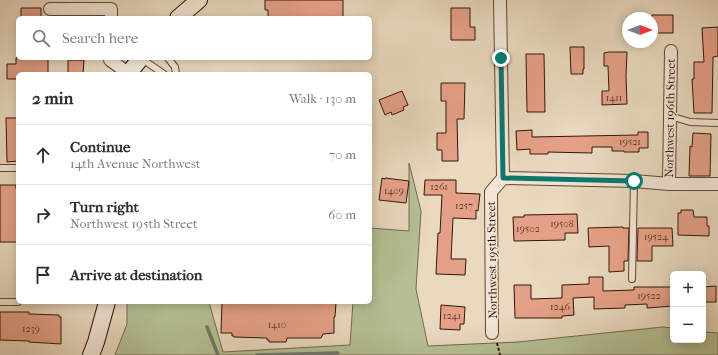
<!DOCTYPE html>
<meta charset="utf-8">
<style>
:root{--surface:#fff;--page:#f7f7f7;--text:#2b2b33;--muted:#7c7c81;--line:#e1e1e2}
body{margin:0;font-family:"IM FELL French Canon",serif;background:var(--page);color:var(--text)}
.controls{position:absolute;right:12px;bottom:12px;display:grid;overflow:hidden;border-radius:6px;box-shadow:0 2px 10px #0003}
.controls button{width:36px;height:36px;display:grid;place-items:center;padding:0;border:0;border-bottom:1px solid var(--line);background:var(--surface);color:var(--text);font:20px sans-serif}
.compass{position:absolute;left:622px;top:12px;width:36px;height:36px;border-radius:50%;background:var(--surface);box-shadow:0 2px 10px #0003;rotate:90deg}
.stop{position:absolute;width:12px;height:12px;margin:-9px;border:3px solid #0f766e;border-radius:50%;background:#fff}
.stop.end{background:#0f766e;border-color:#fff;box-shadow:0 1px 4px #0008}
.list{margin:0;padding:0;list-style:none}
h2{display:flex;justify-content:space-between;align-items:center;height:52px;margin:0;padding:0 16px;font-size:17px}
h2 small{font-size:13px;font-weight:400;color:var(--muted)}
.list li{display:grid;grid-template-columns:26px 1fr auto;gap:12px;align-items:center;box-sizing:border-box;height:60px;padding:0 16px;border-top:1px solid var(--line)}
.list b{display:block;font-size:15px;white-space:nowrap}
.list p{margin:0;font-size:13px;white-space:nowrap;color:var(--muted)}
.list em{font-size:13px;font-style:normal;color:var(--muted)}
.icon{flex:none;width:22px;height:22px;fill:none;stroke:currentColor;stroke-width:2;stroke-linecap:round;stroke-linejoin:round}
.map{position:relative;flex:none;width:718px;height:355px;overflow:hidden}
.search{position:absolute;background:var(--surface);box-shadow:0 2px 10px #0003;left:16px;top:16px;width:356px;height:44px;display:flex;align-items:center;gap:10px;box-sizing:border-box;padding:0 14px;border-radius:6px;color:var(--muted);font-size:15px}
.panel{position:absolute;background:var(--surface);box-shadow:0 2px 10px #0003;left:16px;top:72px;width:356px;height:232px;border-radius:6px}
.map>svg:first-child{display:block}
</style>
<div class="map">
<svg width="718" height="355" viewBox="0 0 718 355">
<rect width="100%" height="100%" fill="#e9d9bf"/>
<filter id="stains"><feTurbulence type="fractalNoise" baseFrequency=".005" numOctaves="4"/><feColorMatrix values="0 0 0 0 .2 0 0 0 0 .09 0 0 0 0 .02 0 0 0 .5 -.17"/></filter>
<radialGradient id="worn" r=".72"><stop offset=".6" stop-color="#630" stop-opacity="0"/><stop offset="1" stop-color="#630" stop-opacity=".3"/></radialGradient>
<!-- green -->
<path fill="#b4c094" stroke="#746a4e" d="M409,163L421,211L416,289L428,346L518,342L663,327L673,328V340H703V332L718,333V355H115L127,324V302H209L223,352L350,345L353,302H370V228L409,231Z"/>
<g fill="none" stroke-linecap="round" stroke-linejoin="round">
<!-- stream -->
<path stroke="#70786d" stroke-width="3.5" d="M207,327L218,355
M257,355L338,353"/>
</g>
<!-- building -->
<path fill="#e5a187" stroke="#351408" d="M265,0H343V18H268V10H265Z
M21,8H41V18H21Z
M451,8H470V27H475V40H451Z
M652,15H673V33H652Z
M718,27V56L713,57L712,113H694L692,79H694V62H704L702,28Z
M570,47H584V69H583V74H571Z
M609,52H627L626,76L627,104L602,105V91H609L608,66H604V53Z
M526,54H544L545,112H527Z
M16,58H48V74H18V79H7V64H16Z
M68,60H84L83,74H68Z
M441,83H465L464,119H457L458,161H442V150H437V133H446V101H441Z
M402,91L408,105L403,107L404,110L392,115L391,112L385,115L379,100Z
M6,118H18V161L7,162Z
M532,130V137L638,135V132H648V148H639V152H624V151H612V147H592V153L548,152V154H530V149L517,150L516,131Z
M693,133L711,134L710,176H689L690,146L692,147Z
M382,178L385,179V178L409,181L406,203L379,200Z
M425,180H456V193L480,194L478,211L476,210V219L453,218L451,259H466L465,275L436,274L438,233H440L442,195H424Z
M0,185H16V189H18V242H0Z
M681,210H693L694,217H707V226H709V236L678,235V213H681Z
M577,214L578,233H565V240L514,241L513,217H524V215Z
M623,227V228H629L628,261H624V271L609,272V246L589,247L588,228Z
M638,228H672L673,246H652V261H637Z
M589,277H603V291L634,290V287H673V306L647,308V304L625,305V308L594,309V297L573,298L574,315L562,316V318H515L514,285H531V299L562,298V285L589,284Z
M716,286V302H703V287Z
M222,302H334L336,303L335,317H334V333L323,334L321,338H287L286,342H269V340H267V338L234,337V336H232V333H221Z
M441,305L465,307L464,324H460V330L440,329Z
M0,312H29V314L59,315V317H61V344L29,342V341L0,340Z"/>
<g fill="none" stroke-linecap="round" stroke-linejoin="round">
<!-- lane casing -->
<g stroke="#624536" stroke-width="8">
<path id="lane" d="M168,58L175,67L176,74
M142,59L164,74
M670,116L690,122L718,123
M0,168H18
M632,279L634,181
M0,302H18"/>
</g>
<!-- street casing -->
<g stroke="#624536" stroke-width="14">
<path id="street" d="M50,9H111V18
M110,58V60L128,73
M503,178L634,181L669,184H718
M669,184L671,51
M492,333L491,192L503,178L500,0"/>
</g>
<!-- secondary casing -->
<g stroke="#351408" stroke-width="18">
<path id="secondary" d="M178,18L199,0
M128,74L141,58
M91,355L96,342L107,302"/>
</g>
<!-- path -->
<path stroke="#351408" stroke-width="2" stroke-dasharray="3 2" stroke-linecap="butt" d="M497,343L500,355"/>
<!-- lane -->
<use href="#lane" stroke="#f1e6d5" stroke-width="6"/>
<!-- street -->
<use href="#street" stroke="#f1e6d5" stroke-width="12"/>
<!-- secondary -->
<use href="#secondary" stroke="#f1e6d5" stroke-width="16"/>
</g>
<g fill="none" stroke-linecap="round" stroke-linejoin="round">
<!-- route -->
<path stroke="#0f766e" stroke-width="5" d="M501,58L503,178L634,181"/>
</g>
<g text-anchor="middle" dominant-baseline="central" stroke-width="3" stroke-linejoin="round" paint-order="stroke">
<!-- number labels -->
<g font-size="10" fill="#613728">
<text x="614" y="98">1411</text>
<text x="630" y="142">19521</text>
<text x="439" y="187">1261</text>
<text x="394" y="191">1409</text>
<text x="464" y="206">1257</text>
<text x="562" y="224">19508</text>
<text x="528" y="229">19502</text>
<text x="656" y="237">19524</text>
<text x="649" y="296">19522</text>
<text x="560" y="307">1246</text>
<text x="452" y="316">1241</text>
<text x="277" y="325">1410</text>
<text x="31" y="329">1239</text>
</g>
<!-- street labels -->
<g font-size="12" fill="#351408" stroke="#f1e6d5">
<text transform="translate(670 118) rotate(-89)">Northwest 196th Street</text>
<text transform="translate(492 260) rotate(-91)">Northwest 195th Street</text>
</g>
</g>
<rect width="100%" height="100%" filter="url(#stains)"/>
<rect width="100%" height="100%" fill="url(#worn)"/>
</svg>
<div class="controls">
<button>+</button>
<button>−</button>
</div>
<svg class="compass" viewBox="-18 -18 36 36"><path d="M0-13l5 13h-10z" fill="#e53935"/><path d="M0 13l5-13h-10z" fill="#7c7c81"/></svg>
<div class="stop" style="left:634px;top:181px"></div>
<div class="stop end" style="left:501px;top:58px"></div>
<div class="search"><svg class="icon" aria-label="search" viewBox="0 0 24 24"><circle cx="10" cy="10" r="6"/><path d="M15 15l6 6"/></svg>Search here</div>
<section class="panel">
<h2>2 min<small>Walk · 130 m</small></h2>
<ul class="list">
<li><svg class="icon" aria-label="ahead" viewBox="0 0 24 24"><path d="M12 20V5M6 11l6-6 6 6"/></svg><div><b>Continue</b><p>14th Avenue Northwest</p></div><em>70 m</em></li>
<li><svg class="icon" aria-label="right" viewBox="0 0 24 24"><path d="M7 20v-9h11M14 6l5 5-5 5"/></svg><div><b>Turn right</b><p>Northwest 195th Street</p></div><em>60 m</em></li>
<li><svg class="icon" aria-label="arrive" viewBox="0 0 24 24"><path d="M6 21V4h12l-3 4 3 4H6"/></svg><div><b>Arrive at destination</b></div></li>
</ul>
</section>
</div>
